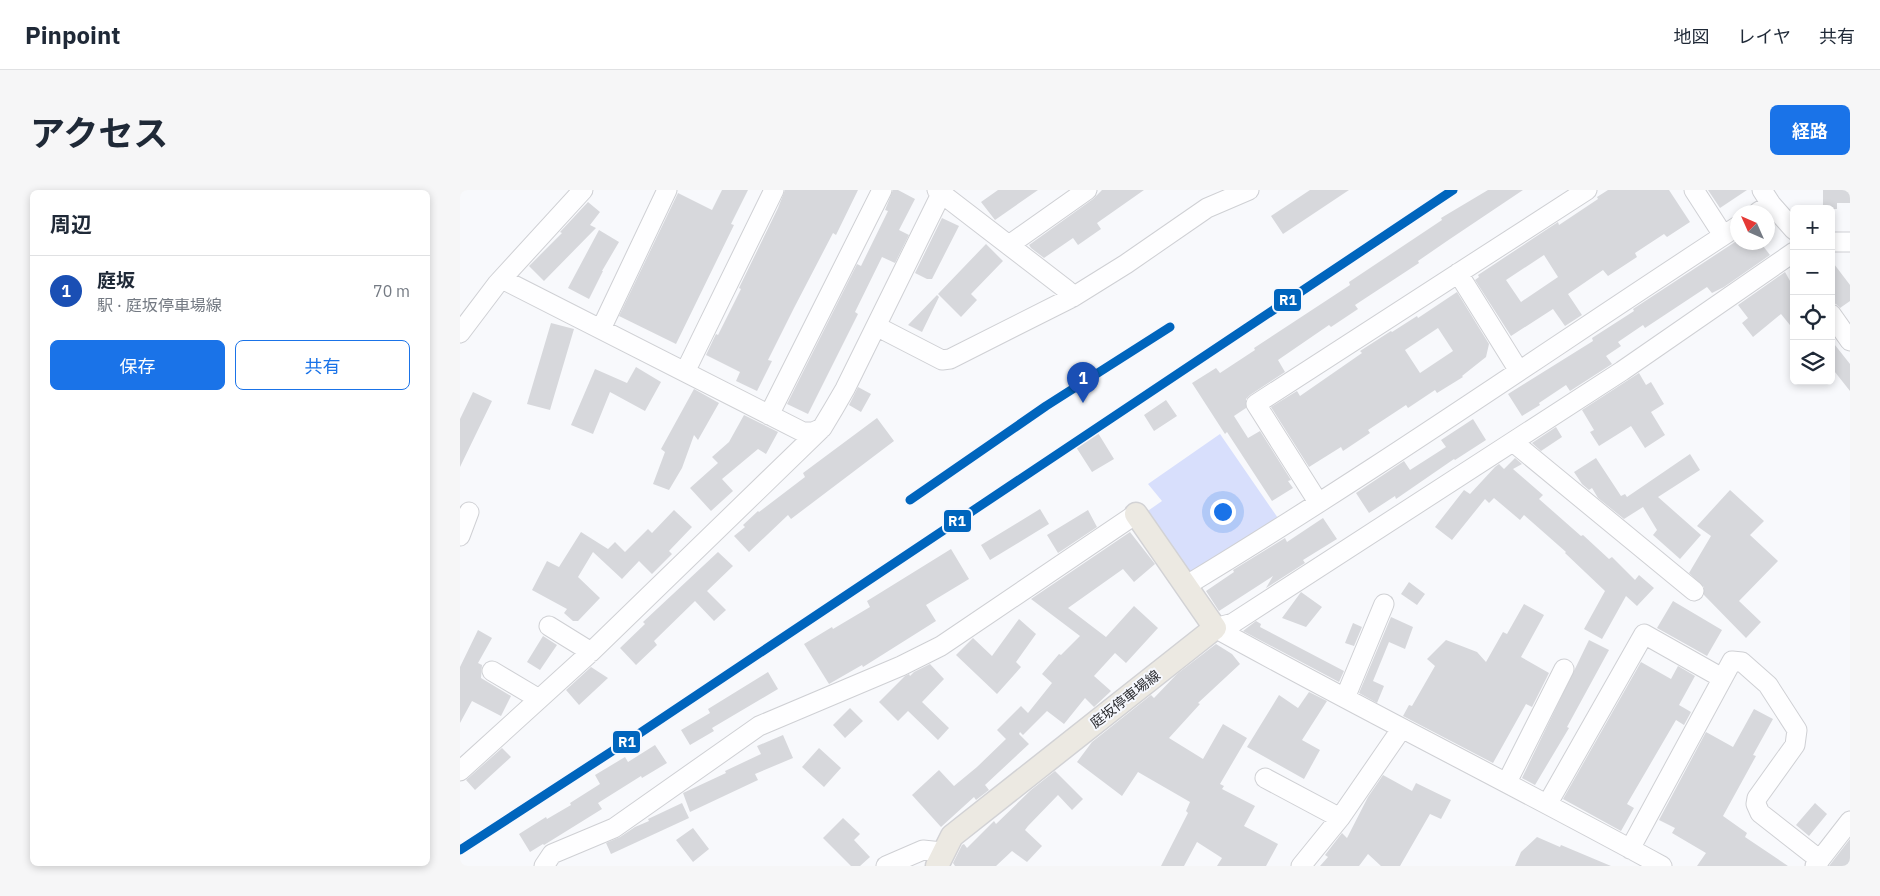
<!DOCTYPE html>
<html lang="ja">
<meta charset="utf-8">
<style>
:root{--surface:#fff;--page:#f6f6f7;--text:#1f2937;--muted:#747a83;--line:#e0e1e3;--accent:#1a73e8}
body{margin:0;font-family:"IBM Plex Sans","Noto Sans JP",sans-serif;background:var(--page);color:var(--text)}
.controls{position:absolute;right:15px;top:15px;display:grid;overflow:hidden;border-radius:8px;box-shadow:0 2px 8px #0003}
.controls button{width:45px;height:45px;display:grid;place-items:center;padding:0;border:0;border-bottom:1px solid var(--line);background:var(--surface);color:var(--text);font:25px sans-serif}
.compass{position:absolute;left:1270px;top:15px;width:45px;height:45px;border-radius:50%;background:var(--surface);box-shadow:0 2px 8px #0003;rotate:315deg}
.you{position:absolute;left:762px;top:321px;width:18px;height:18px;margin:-12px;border:4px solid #fff;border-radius:50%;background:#1a73e8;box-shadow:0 0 0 8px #1a73e833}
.badge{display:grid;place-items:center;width:32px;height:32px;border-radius:50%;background:var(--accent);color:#fff;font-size:16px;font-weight:700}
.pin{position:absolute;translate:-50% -41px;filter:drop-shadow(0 1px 2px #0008)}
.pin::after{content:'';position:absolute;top:26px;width:18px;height:15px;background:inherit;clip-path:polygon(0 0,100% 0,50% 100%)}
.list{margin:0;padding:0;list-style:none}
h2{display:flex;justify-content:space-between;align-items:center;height:65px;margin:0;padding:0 20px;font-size:21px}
h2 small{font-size:16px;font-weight:400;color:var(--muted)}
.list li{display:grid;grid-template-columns:32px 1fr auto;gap:15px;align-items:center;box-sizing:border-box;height:70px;padding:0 20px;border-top:1px solid var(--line)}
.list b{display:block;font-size:19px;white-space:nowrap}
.list p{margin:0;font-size:16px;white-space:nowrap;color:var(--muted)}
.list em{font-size:16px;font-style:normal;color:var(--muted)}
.actions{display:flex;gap:10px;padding:15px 20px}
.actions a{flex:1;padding:11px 0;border:1px solid var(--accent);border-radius:8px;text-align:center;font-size:18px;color:var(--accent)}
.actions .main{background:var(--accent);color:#fff}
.icon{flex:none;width:28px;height:28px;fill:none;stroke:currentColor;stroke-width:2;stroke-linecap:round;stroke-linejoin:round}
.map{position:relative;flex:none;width:1390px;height:676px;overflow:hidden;border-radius:8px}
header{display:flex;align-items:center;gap:30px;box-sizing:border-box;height:70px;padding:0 25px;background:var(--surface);border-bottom:1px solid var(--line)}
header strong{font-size:24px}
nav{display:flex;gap:28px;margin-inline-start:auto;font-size:18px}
.intro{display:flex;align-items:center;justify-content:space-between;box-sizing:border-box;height:120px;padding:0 30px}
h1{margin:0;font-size:35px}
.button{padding:12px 22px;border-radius:8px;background:var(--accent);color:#fff;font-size:18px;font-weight:700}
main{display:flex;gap:30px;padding:0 30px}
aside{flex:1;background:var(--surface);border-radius:8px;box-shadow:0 2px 8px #0003}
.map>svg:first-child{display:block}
</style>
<header>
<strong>Pinpoint</strong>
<nav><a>地図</a><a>レイヤ</a><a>共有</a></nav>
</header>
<div class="intro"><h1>アクセス</h1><a class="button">経路</a></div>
<main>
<aside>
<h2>周辺<small></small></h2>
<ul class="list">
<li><span class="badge" style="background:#1a4fb4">1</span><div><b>庭坂</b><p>駅 · 庭坂停車場線</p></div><em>70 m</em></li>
</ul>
<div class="actions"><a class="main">保存</a><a>共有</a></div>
</aside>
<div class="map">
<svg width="1390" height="676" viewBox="0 0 1390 676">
<rect width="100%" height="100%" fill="#f8f9fc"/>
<!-- green -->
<path fill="#d8dffc" d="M760,244L820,331L728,389L682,325L702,311L688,294Z"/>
<!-- building -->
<path fill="#d7d8dc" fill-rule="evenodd" d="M262,0H288L271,34L274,35L216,154L159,126L218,3L252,20Z
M325,0H398L376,45L373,43L334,118L308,170L312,171L297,201L276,191L280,182L246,165L256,144L258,145L281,99L279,98L318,18Z
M433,0H438L455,9L439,40L449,45L435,73L422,67L395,122L398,124L348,224L327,214L397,74L401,76L428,21L425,20Z
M538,0H578L535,30L521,12Z
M642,0H684L637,33L641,39L618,55L613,48L584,68L571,58L569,55L633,9Z
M850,0H889L823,44L811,26Z
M1028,0H1063L987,51L958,71L959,73L895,115L898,119L871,137L869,135L818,170L825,182L790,205L786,209V218L774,226L788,248L800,241L831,290L828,291L833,298L812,311L767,242L765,244L732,193L756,178L760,183L795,160L794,158L890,95L889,92L982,30L981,28Z
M1148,0H1209L1230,32L1207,47L1204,44L1175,63L1177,67L1148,86L1143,80L1108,104L1122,125L1105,136L1093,119L1051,146L1015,90L1019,87L1018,85L1098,32L1099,35L1138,9L1137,7ZM1084,65L1098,87L1061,112L1046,90Z
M1248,0H1287L1260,18Z
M1363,0H1390V13H1377V19H1363Z
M128,12L140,22L130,35L136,38L84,91L69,76L102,43L100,42Z
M482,28L499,36L472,89H467L455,83Z
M139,40L159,52L142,81H143L129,109L108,98Z
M1275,52H1300L1310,65L1264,97L1252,103L1247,97L1185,138L1183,135L1158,152L1161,156L1146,166L1152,174L1110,201L1106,195L1079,213L1080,215L1062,226L1048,204L1133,151L1132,148L1174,121L1173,119Z
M526,54L543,71L511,104L517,110L501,127L478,104Z
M1371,70L1390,95V111L1380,118L1376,114L1371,113Z
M1325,82L1334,98V140L1321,124L1293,147L1282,133L1288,128L1278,115Z
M997,102L1029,154L1026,167L1002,186L1003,187L977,203L975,200L948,218L946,215L908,240L910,243L883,261L881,257L849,277L811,217L837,201L840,206L902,163L900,161L931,141L932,142L957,126L958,128ZM978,138L993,161L960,183L945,160Z
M477,105L479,107L462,142L448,135Z
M91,133L114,139L90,220L67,214Z
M1371,150L1390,174V201L1371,177Z
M176,177L201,192L185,221L150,202L133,244L111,235L135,179L167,193Z
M1179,183L1186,195L1191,192L1204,214L1191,222L1205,245L1185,258L1171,236L1139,256L1130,242L1134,240L1122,220Z
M398,197L411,204L401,222L389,215Z
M234,199L259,213L238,250L234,245L222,278L209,300L193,294L205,262L201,259Z
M13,202L32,211L0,277V229Z
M706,210L717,226L694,241L684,225Z
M284,225L318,242L306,264L298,259L262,289L273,301L251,321L230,298L258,273L252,267L269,252Z
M417,228L434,251L331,329L328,325L289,362L274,346L285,337L283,335L298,321L299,322L345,287L343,283Z
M1013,229L1026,250L995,270L994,269L936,309L935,306L909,323L896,303L944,271L950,280L986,257L981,250Z
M1096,237L1102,247L1081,261L1072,253Z
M638,243L654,269L632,282L616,257Z
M1230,264L1240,280L1198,307L1241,345L1220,369L1193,345L1197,340L1183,317L1164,329L1138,308L1132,298L1129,300L1122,294L1114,282L1136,268L1161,306L1165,304L1167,307Z
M1055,268L1062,274L1053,279L1083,305L1079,309L1121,346L1123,345L1149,369L1152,367L1175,390L1179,385L1194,398L1177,416L1166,406L1142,449L1124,439L1145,401L1105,363L1106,362L1064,325L1060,330L1034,308L1029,313L1025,309L992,350L975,337L1004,300L1010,304L1035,277L1039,274L1044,279Z
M1270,300L1304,331L1290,345L1318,371L1279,411L1301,432L1286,448L1244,405V397L1229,383L1251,346L1237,336Z
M580,319L589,334L530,370L521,355Z
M214,320L232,337L209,361L212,364L192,384L179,371L162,389L133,362L118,387L140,408L118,431H113L104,423L107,419L72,400L87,371L99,377L121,342L148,359L155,352L165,362L188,339L192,343Z
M628,320L637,337L598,363L587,345Z
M863,328L877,349L843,370L845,373L806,398L813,386L759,421L746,401L774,382L773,380L825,348L827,352Z
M670,342L695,374L674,392L663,379L608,418L646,447L674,416L698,438L666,473L655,463L634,486L651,501L634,517L625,508L604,534L587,521L563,545L560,542L559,544L569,554L525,595L529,600L516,610L514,607L481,637L452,605L479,580L494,596L517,577L546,549L537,540L561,516L568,523L592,493L582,484L599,464L601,465L620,446L571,409Z
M491,359L509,389L466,415L476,431L403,477L402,475L369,494L344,454L372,437L373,439L410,417L407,411Z
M258,362L273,376L247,401L266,420L254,431L235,411L194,451L197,455L176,475L160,458L185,434L183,432Z
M949,392L965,404L957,415L941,404Z
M841,402L862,417L846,437L822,428Z
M1213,411L1262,440L1247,466L1197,438Z
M1064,414L1084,425L1061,467L1089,483L1072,517L1066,514L1033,573L943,526L949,515L952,516L975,476L967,469L986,450L1017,462L1026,472L1043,442L1047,444Z
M931,427L953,437L945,459L929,452L913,491L924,496L917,513L899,503Z
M559,429L576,444L556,472L561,477L537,504L496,465L513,448L532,466Z
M796,431L801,434L800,437L884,481L879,492L783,441Z
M893,433L902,437L894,456L885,453Z
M18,440L32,448L18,473L22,475L21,488L51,506L41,526L12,511L0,533V477Z
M83,446L97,455L80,480L67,472Z
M1129,450L1149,460L1107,537L1109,538L1075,595L1062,588Z
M756,454L772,464L780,474L738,513L740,514L709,548L743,569L763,534L787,548L760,594L764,596L762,599L795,616L784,636L818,654L806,676H757L762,668L737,652L724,676H701L728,623L726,621L730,612L678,582L662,606L617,572L632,552L691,505L694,508L717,484Z
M1181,472L1211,489L1218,476L1235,486L1219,515L1231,522L1224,535L1216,530L1167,614L1174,618L1161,641L1103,609Z
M470,474L484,489L462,512L489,538L478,550L448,521L438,531L419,512L445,486L449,484L450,486L454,482Z
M131,477L148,488L119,515L106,500Z
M308,482L318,499L252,538L254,541L230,555L221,540L250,523L248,519Z
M849,502L867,511L842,550L860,560L844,589L787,557L819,505L838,518Z
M390,518L403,531L385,548L373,535Z
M1294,519L1313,529L1293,565L1296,566L1263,626L1287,643L1285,647L1328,676H1237L1246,663L1212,643L1215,638L1199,630L1246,542L1273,557Z
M323,545L333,568L295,584L298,590L230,622L223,603L266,583L265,581L301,564L297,556Z
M195,555L207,573L182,588L181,586L138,613L142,619L84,655L83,654L70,662L59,644L86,627L87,629L111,615L110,613L140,594L135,585L165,567L168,572Z
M42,558L51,567L15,600L6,590Z
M359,558L381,578L364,597L342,577Z
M595,581L623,609L612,620L598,605L568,636L565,640L582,656L567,672L552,661L536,676H495L493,673L502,655L504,654L507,658L534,631L536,634L571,600Z
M923,585L952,601L956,593L991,610L981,629L970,624L940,676H921L908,664L899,676H860L868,667L865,665L882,643L887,648L908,607Z
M222,613L229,628L151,664L146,653L160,647L175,637L189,631L188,629Z
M1355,613L1367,624L1349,646L1336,635Z
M383,628L400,644L394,650L410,667L400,676H391L363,648Z
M233,638L249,659L233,672L216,650Z
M1077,647L1100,657L1101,655L1151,676H1055L1061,662Z
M1390,649V676H1369Z"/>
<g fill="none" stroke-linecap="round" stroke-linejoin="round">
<!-- minor casing -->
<g stroke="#cfd0d4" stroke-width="21">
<path id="minor" d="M477,0L607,100L613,107
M1234,0L1263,45
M1311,14L1334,40
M1298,22L1311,14L1302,0
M1371,52H1390
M549,55L627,0
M998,83L1059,181
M42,89L343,242H353L362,238L374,218L385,199L483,0
M1371,124L1390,151
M416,136L482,170L490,169L613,107L666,74L747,18L789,0
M141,139L207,0
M0,143L37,94L123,0
M225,182L314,0
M309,225L422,0
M1053,252L1234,401
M858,312L796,214L1127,0
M0,346L9,322
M727,395C914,282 1094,156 1278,36
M89,436L131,462
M755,438L773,433L1162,181L1334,62
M755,438C903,520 1054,595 1202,676
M32,481L79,509
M885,508L924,414
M0,581L131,462L362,238
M805,588L880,628
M1047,592L1104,479
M1088,613L1184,444L1262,488
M1170,659L1272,471L1282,472L1308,495L1337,540L1335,555L1297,608L1296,614L1300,623L1360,670
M84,676L92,664L154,638L299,536L441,476L481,456L676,324
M426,676L463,660L482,662
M841,676L880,628L942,538
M1355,676L1390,631"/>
</g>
<!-- major casing -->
<g stroke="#d2d2d5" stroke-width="25">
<path id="major" d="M477,676L492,646L755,438L676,324"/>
</g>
<!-- minor -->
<use href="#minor" stroke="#fefeff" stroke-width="19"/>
<!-- major -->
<use href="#major" stroke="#ece9e2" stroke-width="22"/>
<!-- rail-1 casing -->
<g stroke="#f6f8fe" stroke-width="12">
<path id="rail-1" d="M450,310L586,216L710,137
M0,660L177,545L993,0"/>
</g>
<!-- rail-1 -->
<use href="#rail-1" stroke="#0065bd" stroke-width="9"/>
</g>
<g text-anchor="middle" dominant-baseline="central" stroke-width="4" stroke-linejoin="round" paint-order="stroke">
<!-- street labels -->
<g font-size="14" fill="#2b2c30" stroke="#f6f8fe">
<text transform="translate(665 509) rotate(-38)">庭坂停車場線</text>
</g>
</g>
<g stroke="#f6f8fe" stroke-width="2">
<rect x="813" y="98" width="29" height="24" rx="5" fill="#0065bd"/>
<rect x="483" y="319" width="29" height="24" rx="5" fill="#0065bd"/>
<rect x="152" y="540" width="29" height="24" rx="5" fill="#0065bd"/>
</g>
<g font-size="14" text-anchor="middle" font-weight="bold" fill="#fff">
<text x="828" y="115">R1</text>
<text x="497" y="336">R1</text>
<text x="167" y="557">R1</text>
</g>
</svg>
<div class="controls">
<button>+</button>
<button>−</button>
<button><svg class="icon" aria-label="locate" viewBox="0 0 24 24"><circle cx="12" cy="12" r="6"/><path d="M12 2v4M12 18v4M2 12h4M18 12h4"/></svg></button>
<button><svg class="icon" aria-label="layers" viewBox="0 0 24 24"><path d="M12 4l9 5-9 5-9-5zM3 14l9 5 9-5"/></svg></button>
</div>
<svg class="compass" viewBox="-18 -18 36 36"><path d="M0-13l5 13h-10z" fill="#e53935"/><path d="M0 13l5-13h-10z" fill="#747a83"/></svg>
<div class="you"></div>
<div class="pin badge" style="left:623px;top:213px;background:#1a4fb4">1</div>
</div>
</main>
